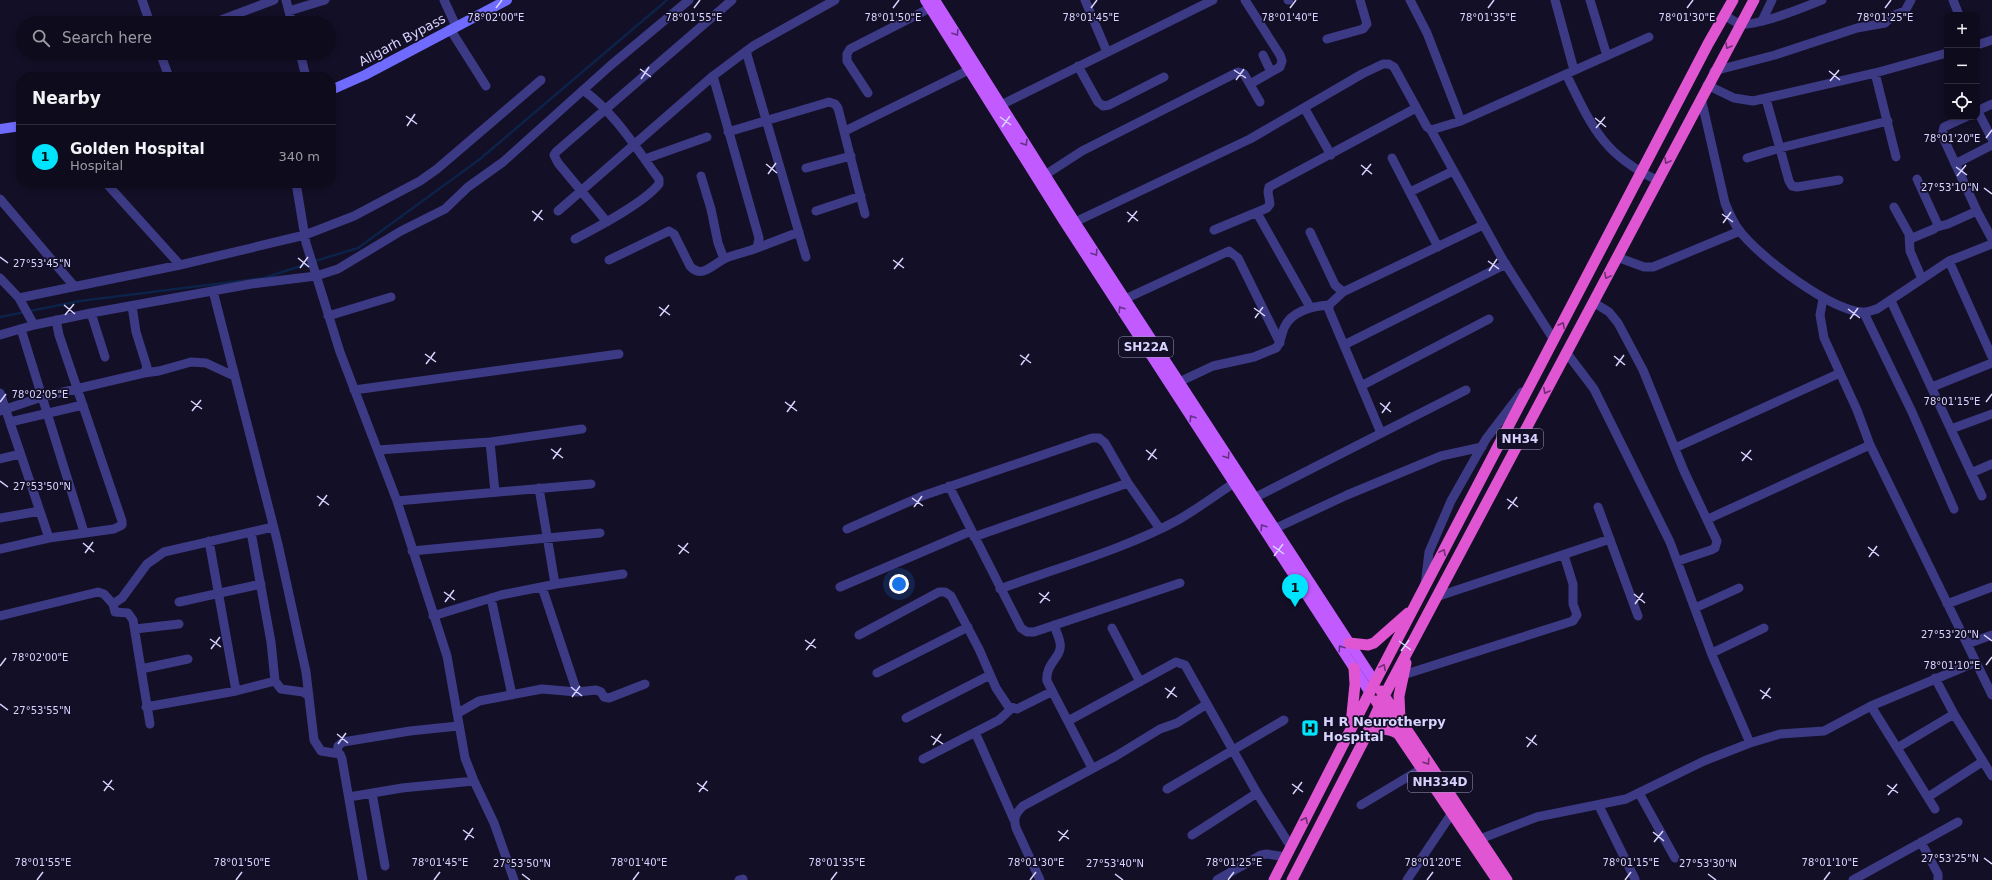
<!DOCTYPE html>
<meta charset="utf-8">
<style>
:root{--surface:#0e0b1c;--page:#171425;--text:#f1f3f6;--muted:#9b9ba3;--line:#2e2b3b;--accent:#00e5ff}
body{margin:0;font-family:"DejaVu Sans",sans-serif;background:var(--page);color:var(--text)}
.controls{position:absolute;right:12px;top:12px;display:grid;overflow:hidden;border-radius:8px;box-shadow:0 2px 6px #0003}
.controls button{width:36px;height:36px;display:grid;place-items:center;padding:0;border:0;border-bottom:1px solid var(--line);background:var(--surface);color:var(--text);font:20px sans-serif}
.you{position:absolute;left:899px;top:584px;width:14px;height:14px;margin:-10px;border:3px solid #fff;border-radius:50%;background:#1a73e8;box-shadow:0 0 0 6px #1a73e833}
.badge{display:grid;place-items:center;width:26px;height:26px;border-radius:50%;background:var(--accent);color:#111;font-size:13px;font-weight:700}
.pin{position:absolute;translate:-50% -33px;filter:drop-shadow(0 1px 2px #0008)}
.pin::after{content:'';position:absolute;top:21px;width:14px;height:12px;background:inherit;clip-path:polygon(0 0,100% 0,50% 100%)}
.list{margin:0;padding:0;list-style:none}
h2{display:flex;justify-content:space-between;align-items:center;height:52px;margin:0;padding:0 16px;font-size:17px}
h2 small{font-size:13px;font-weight:400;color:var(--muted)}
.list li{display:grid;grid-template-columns:26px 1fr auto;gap:12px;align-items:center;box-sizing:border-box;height:64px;padding:0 16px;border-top:1px solid var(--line)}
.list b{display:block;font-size:15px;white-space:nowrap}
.list p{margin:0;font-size:13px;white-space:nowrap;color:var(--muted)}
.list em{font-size:13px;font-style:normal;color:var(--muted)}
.icon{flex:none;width:22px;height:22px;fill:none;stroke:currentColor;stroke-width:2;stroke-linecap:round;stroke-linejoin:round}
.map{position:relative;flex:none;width:1992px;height:880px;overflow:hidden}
.search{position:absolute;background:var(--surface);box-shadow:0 2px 6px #0003;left:16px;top:16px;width:320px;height:44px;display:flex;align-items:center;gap:10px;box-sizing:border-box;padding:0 14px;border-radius:22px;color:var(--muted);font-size:15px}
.panel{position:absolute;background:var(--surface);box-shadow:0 2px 6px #0003;left:16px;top:72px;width:320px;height:116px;border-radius:16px}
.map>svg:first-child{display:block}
</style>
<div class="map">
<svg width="1992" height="880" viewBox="0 0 1992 880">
<rect width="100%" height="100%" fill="#130f26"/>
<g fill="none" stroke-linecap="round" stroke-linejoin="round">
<!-- stream -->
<path stroke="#0c2248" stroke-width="2.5" d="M315,261L358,248L480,159L667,0
M30,311L80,301L264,278L310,263
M0,317L25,312"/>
<!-- minor -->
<path stroke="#3d3a85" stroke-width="9" d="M142,0L150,23
M286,0L292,23
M444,0L456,26
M1085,0L1107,52
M1245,0L1280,55L1282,61L1280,67L1250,84
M1288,0H1289
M1410,0L1427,33L1461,121L1649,37
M1555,0L1574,70
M1590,0L1607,56
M1953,0L1959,15
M289,11L325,0
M1724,15C1729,18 1736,23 1741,24C1759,26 1805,7 1822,0
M1762,21L1772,0
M213,23L274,0
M450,29L486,86
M1327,39L1363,29L1367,24L1360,0
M1977,45L1992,40
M746,51L806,257
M160,53L169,77
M300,53L306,77
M1263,55L1271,72
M1078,66L1098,102L1103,106L1109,105L1164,77
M1714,71L1775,55L1857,28L1885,23L1892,16L1905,11L1911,0
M1875,73L1896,157
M1566,74C1591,125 1603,155 1657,180
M1707,85L1734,98L1753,101L1875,73L1947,53
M868,93L847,61V54L850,49L930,8
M1701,98L1725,203C1729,213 1733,222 1739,230C1758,256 1830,310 1862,312C1867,313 1872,310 1877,309L1949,261L1992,244
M1766,99L1789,181L1792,186L1797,187L1839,180
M1001,105L1213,0
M1305,109L1331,155
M1977,110L1992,139
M1977,111L1992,104
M1966,117L1944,127L1942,135L1977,211L1992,239
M1431,130L1503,260L1554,340
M845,131L975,67
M728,132L829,102L835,104L838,108L865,214
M1392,158L1438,247
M1747,158L1780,148L1888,121
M645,159L707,137
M1955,164L1992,145
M806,168L851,156
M1045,175L1082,151L1238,72L1244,74L1260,102
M701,176L711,209L718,243L724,259
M106,183L180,265
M296,183L306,243L340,352L397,501L447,656L465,758L474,781L494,823L514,880
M1410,192L1453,171
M0,199L74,286
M1894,207L1909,234L1910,251L1922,279
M558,211L713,76
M816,211L861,196
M1257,213L1310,307
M607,222L558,163L554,155L556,152L732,0
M1075,222L1250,139L1362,74L1383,64H1389L1394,67L1427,127L1431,130L1461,121
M1937,227L1948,224L1977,211
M1214,230L1267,208L1270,204L1268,192L1269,187L1416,108
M1310,232L1335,285L1343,292L1483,225
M575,239C598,227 644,203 659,184V179C636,148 614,112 583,90
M1910,239L1934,229L1938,225L1917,179
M757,248L799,232
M1617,257L1644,267H1653L1740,231
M609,260L669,231L674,234L690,266C702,280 714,263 726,258C736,254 747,252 757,248L759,238L713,76L753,46L835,0
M1949,261L1992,357
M0,278L19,298L34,325
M213,291L278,544L306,672L314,740L321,751L340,754L342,759L363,880
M1343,292L1329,305V310L1381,433
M19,298L180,265L305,235L354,216L420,181L437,169L541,80
M1125,299L1229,251L1238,258L1280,343
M1823,299L1820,315L1824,338L1857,410L1870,445L1992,695
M1891,301L1982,496
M1593,302L1609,312L1618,323L1643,370L1684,471L1717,541L1715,548L1711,550L1678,561
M91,313L105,357
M1864,313L1912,412L1954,509
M328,316L391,297
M21,329L84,532
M0,335L34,325L91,313L251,284L316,276L338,269L401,231L445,209L468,187L503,162L611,65L689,0
M1344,345L1506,264
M1566,352L1594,389L1670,542L1712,655L1750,743
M144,373L159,371L191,362L206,363L234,376
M1179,382L1213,366L1254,357L1276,348C1281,343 1281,335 1284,328C1291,311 1313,306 1329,305
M1361,386L1489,319
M1932,387L1992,363
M354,390L619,354
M0,393L49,538
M0,411L42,397L144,373L147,367L136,332L132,306
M10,422L83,405
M1951,429L1992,414
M490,442L495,492
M1675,448L1840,373
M378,450L490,442L582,429
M0,459L20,454
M1971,473L1992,464
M949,486L1021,628L1027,632H1034L1180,583
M539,488L555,584
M1254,498L1466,390
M397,501L591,484
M1598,507L1638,616
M0,518L40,511
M1708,519L1870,445
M847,529L922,496L1092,438H1099L1105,443L1128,483L1160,529
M1274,529L1347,495L1441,456L1482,447
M974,537L1128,483
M209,541L236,691
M0,549L49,538L114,529L122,525V521L59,335L56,320
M412,551L600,533
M1425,585L1429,552L1451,501L1486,439L1522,392
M542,587L577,692
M840,587L971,531
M1000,589C1057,568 1125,549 1178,520C1197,509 1216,495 1234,483
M1436,597L1610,539
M491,598L512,695
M179,602L261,584
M1947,604L1992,587
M1695,608L1739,588
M0,616L98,592L104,594L113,604
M433,616L501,595L556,584L623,574
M1054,625C1056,631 1059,637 1060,643C1063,657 1045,663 1047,681L1092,768
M1112,628L1140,682
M135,629L179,624
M859,635L939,592H945L951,596L979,649L996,688L1008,706L1017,709L1051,692
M1967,644L1992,635
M1712,653L1764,628
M141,669L188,659
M877,673L968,627
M1403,675L1573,621L1577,615L1573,604V584L1564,555
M1935,678L1954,714L1992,776
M275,681L281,689L303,692L309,696
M1871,706L1935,809
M146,707L236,691L275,681L271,642L251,532
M458,713L479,701L542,689L577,692L596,690L601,692L604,697L609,698L645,684
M906,718L990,675
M1068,721L1176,662L1185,665L1257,793L1291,847
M150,724L133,620L128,613L115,612L113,604L122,598L147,564L164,552L273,527
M975,732L1014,820
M1897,748L1954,714
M337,753L338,746L343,742L410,731L458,726
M923,759L999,720L1012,708
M1167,789L1284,720
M372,793L385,866
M1639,793L1675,858
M349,797L402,788L474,781
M1928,797L1982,762
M1361,805L1421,769
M1599,806L1635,879
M1192,835L1257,793
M1480,839L1537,817L1626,799L1704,761L1750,743L1780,734L1824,731L1871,706L1976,662
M1921,842L1938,874V880
M739,880L743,879
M1040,880L1016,828C1013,817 1016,813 1023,806L1116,756L1160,729L1177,723L1207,704
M1217,880L1261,855L1267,854L1286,857
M1407,880L1452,813
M1853,880L1958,822"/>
<!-- secondary -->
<path stroke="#6f6bff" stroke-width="10" d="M331,90L365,75L507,0
M0,129L21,126"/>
<!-- primary -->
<path stroke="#c25bff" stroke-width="10" d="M925,0L1063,220L1370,693
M935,0L1075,222L1375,682"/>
<!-- trunk -->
<path stroke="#e055d1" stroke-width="11" d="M1349,643L1368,645L1374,643L1408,613
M1381,691L1507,880
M1376,701L1497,880
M1400,719L1399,696L1406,663
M1351,724L1355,684L1354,668
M1366,736C1377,728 1385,727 1397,733
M1274,880L1375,682L1708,44L1733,0
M1292,880L1366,736L1384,696L1754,0"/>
</g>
<!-- one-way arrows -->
<defs><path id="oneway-chevron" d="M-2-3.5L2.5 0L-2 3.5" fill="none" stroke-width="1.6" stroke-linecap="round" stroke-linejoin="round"/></defs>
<g stroke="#623188">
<use href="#oneway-chevron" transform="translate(956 33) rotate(58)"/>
<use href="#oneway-chevron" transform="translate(1025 143) rotate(58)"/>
<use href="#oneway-chevron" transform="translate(1095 253) rotate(57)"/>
<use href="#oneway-chevron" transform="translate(1121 309) rotate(-123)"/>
<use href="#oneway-chevron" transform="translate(1192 418) rotate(-123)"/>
<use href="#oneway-chevron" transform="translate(1227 456) rotate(57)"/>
<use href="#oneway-chevron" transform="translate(1263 527) rotate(-123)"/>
<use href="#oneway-chevron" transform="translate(1341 648) rotate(-123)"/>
</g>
<g stroke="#6f2e73">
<use href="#oneway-chevron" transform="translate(1728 46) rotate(119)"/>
<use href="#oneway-chevron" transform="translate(1667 161) rotate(118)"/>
<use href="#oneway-chevron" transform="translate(1607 276) rotate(118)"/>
<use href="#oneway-chevron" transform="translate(1562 325) rotate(-63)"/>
<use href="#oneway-chevron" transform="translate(1546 391) rotate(118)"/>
<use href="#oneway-chevron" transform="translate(1443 552) rotate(-62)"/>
<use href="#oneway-chevron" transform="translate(1383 667) rotate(-62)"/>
<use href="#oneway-chevron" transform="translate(1427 762) rotate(57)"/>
<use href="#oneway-chevron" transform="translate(1305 820) rotate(-63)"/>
</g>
<!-- ticks -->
<path fill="none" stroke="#d9d4ff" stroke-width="1.5" d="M496,8L502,0M694,8L700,0M893,8L899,0M1091,8L1097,0M1290,8L1296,0M1488,8L1494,0M1687,8L1693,0M1885,8L1891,0M640,69L651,77M1234,70L1246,78M1829,71L1840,80M641,79L649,67M1236,80L1244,69M1830,81L1839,70M406,116L417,124M1000,117L1011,125M1595,118L1606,127M407,126L415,114M1002,127L1010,116M1596,128L1605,117M1986,138L1992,130M766,164L777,173M1361,165L1372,174M1956,167L1967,175M768,174L776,163M1362,175L1371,164M1957,176L1966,165M1984,188L1992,194M532,211L543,220M1127,212L1138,221M1722,214L1733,222M534,221L542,210M1128,222L1137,211M1723,223L1731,212M0,257L8,263M298,258L309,267M893,260L904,268M1488,261L1499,269M300,268L308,257M894,269L903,258M1489,271L1497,259M64,305L75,314M659,307L670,315M1254,308L1265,316M1848,309L1860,318M65,315L74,304M660,316L669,305M1255,318L1263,307M1850,319L1858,308M425,354L436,362M1020,355L1031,363M1614,356L1625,365M426,364L435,352M1021,365L1029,354M1616,366L1624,355M191,401L202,409M0,402L6,394M785,402L797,411M1986,402L1992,394M1380,403L1391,412M192,411L201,400M787,412L795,401M1382,413L1390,402M551,449L563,458M1146,450L1157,459M1741,452L1752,460M553,459L561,448M1148,460L1156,449M1742,461L1751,450M0,481L8,487M317,496L329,505M912,498L923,506M1507,499L1518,507M319,506L327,495M914,507L922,496M1508,509L1517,497M83,543L94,552M678,545L689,553M1273,546L1284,554M1868,547L1879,556M85,553L93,542M679,554L688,543M1274,556L1283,544M1869,557L1877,546M444,592L455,600M1039,593L1050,601M1634,594L1645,603M445,602L454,590M1040,603L1049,592M1635,604L1643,593M1984,635L1992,641M210,639L221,647M805,640L816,648M1399,641L1411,650M211,649L220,637M806,650L815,639M1401,651L1409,640M1986,665L1992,657M0,666L6,658M571,687L582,696M1165,688L1177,697M1760,690L1771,698M572,697L580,686M1167,698L1175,687M1762,699L1770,688M0,704L8,710M337,734L348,743M931,736L943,744M1526,737L1537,745M338,744L346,733M933,745L941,734M1527,747L1536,735M103,781L114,790M697,783L708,791M1292,784L1303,792M1887,785L1898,793M104,791L112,780M699,792L707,781M1293,794L1302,782M1888,795L1897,784M463,830L474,838M1058,831L1069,839M1653,832L1664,841M465,840L473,828M1059,841L1068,830M1654,842L1663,831M1984,858L1992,864M522,874L530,880M1115,874L1123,880M1708,874L1716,880M37,880L43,872M236,880L242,872M434,880L440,872M633,880L639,872M831,880L837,872M1030,880L1036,872M1228,880L1234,872M1427,880L1433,872M1625,880L1631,872M1824,880L1830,872"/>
<!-- icons -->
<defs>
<g id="hospital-square" transform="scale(0.9)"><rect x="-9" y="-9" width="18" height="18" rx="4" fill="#00e5ff" stroke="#130f26"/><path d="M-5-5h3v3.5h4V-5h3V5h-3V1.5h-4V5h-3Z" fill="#111"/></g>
</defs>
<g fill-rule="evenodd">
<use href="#hospital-square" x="1310" y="728"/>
</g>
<g text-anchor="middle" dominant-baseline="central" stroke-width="3.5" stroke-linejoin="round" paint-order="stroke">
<!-- shield labels -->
<g fill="#130f26" stroke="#9e99be" stroke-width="1">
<rect x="1119" y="337" width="54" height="20" rx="3"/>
<rect x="1497" y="429" width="46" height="20" rx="3"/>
<rect x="1408" y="772" width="64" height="20" rx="3"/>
</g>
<g font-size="12" font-weight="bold" fill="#d9d4ff">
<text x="1146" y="347">SH22A</text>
<text x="1520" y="439">NH34</text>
<text x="1440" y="782">NH334D</text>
</g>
<!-- street labels -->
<g font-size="13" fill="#d9d4ff" stroke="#130f26">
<text transform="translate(402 40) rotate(-28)">Aligarh Bypass</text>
</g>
<!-- poi labels -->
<g font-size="13" font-weight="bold" fill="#d9d4ff" stroke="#130f26" text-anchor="start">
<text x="1323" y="721">H R Neurotherpy<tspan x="1323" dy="15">Hospital</tspan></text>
</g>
</g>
<g font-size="10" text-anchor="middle" fill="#d9d4ff" stroke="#130f26" stroke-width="3.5" stroke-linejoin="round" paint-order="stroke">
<text x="496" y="21">78°02'00"E</text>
<text x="694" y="21">78°01'55"E</text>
<text x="893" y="21">78°01'50"E</text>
<text x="1091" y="21">78°01'45"E</text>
<text x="1290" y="21">78°01'40"E</text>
<text x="1488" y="21">78°01'35"E</text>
<text x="1687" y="21">78°01'30"E</text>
<text x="1885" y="21">78°01'25"E</text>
<text x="1952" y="142">78°01'20"E</text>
<text x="1950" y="191">27°53'10"N</text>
<text x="42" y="267">27°53'45"N</text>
<text x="40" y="398">78°02'05"E</text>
<text x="1952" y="405">78°01'15"E</text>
<text x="42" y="490">27°53'50"N</text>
<text x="1950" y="638">27°53'20"N</text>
<text x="40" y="661">78°02'00"E</text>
<text x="1952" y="669">78°01'10"E</text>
<text x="42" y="714">27°53'55"N</text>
<text x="1950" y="862">27°53'25"N</text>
<text x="43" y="866">78°01'55"E</text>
<text x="242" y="866">78°01'50"E</text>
<text x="440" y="866">78°01'45"E</text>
<text x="639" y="866">78°01'40"E</text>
<text x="837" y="866">78°01'35"E</text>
<text x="1036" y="866">78°01'30"E</text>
<text x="1234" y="866">78°01'25"E</text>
<text x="1433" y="866">78°01'20"E</text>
<text x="1631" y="866">78°01'15"E</text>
<text x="1830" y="866">78°01'10"E</text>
<text x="522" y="867">27°53'50"N</text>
<text x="1115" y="867">27°53'40"N</text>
<text x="1708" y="867">27°53'30"N</text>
</g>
</svg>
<div class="controls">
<button>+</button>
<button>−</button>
<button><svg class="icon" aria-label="locate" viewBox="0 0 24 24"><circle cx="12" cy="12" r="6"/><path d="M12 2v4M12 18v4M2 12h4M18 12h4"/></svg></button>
</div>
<div class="you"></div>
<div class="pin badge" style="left:1295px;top:607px">1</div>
<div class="search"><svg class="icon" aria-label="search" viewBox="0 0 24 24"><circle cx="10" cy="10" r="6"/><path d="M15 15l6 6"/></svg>Search here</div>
<section class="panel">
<h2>Nearby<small></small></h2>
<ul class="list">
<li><span class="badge">1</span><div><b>Golden Hospital</b><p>Hospital</p></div><em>340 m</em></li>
</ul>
</section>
</div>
